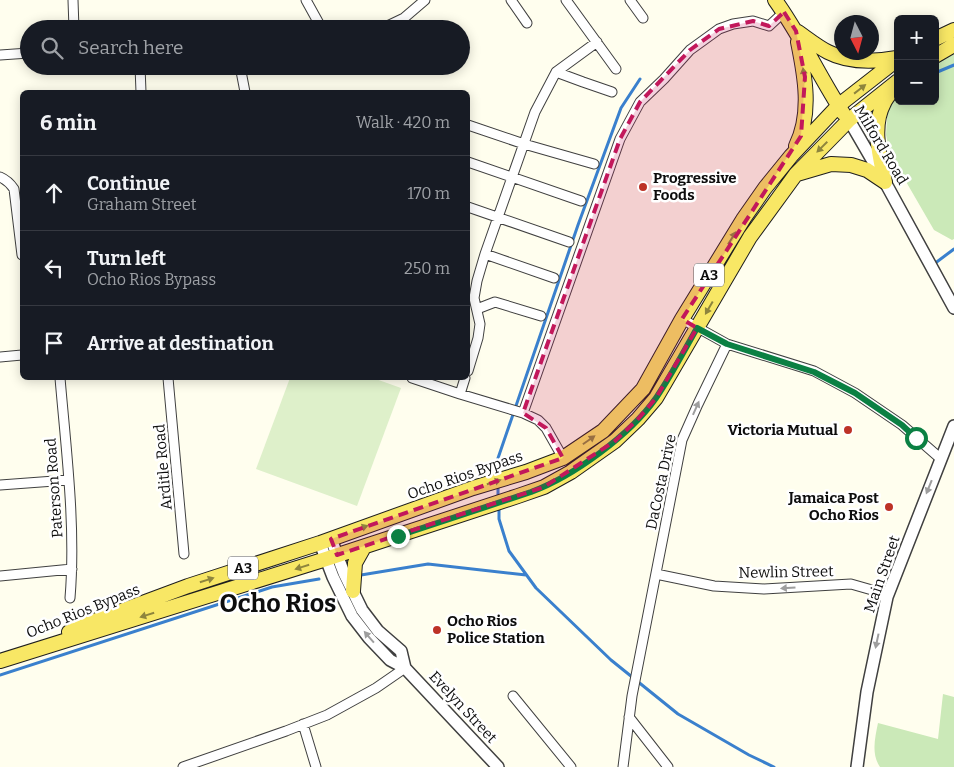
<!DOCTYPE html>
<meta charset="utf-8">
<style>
:root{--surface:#171b24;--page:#242831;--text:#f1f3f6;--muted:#9ea1a6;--line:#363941}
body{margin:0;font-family:Bitter,serif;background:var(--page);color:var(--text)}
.controls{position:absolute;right:15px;top:15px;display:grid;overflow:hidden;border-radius:8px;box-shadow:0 2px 12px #0003}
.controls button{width:45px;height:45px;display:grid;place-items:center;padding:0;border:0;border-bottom:1px solid var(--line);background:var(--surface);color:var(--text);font:25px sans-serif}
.compass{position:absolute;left:834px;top:15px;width:45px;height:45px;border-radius:50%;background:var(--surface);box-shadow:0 2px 12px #0003;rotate:174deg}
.stop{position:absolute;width:15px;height:15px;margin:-11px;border:4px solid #0b8043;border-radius:50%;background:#fff}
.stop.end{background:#0b8043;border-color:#fff;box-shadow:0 1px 5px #0008}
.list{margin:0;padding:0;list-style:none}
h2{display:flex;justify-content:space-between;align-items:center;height:65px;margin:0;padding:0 20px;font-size:21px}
h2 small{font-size:16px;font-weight:400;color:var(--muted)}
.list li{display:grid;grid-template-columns:32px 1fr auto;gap:15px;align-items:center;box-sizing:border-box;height:75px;padding:0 20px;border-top:1px solid var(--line)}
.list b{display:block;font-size:19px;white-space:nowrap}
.list p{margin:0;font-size:16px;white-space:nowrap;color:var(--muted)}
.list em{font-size:16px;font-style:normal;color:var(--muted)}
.icon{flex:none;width:28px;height:28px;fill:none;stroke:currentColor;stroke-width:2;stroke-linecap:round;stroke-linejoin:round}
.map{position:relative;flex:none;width:954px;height:767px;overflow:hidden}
.search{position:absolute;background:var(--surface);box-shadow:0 2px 12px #0003;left:20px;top:20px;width:450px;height:55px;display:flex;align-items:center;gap:12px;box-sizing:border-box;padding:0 18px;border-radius:28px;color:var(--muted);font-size:19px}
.panel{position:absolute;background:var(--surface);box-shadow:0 2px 12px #0003;left:20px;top:90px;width:450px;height:290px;border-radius:8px}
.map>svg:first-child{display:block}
</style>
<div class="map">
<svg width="954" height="767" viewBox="0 0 954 767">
<rect width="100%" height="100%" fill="#fffeee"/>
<!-- green -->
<path fill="#cbe9b8" d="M954,45V239L952,240L934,230L890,154L886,135L887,117L890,102L898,88V101H935V55Z
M943,694L954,697V767H880C871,754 875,738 878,723L938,739Z"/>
<!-- pitch -->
<path fill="#def0ca" d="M290,378H373L401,388L357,506L256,469Z"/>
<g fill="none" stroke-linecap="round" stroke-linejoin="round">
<!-- stream -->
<path stroke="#3a80cd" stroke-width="3" d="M935,73L954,65
M934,264L954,249
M497,477L496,464L578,225L621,108L640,79
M498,486V499
M499,506V519L509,551L536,588L611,660L678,714L749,755L774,767
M361,575L428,564L526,575
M0,675L272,587L319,579"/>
<!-- minor casing -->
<g stroke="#404040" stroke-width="11">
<path id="minor" d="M73,0L74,29
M306,0L322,29
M511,0L527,23
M566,0L616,69
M630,0L643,18
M381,29L404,18L425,0
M0,55L29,53
M140,66L141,92
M240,66L245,92
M556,72L597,42
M468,125L524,144L594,164
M468,162L581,201
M0,177C7,180 10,183 14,189L22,255
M468,207L569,242
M485,254L554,278
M477,309L495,302L541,316
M682,319L727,344L814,371L855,393L902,425L941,459
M0,357L22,355
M468,371L478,338L480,324L474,298L477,281L485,254L535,112L556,72L583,82L612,92
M60,378C66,449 76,526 70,598
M168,378L184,554
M412,378L460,394L523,413L538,420L546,428L563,458
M460,394L465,378
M523,413L620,139L640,102L664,79L690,50L719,29L733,24L753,21L769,26L784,12
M0,485L68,480
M656,574L714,586L764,589L851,584L872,590L887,597
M0,576L72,569
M513,696L571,767
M629,717L668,767
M303,724L316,767
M183,767L286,731L327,715L376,688L405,668
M623,767L632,696L682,440L698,404L727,344"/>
</g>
<!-- tertiary casing -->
<g stroke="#404040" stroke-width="14">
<path id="tertiary" d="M849,120L885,182L954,308
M331,539L344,573L362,610L378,631L401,651L405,668
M320,543L333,577L352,616L369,638L390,660L405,668L498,767
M857,767L867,692L887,597L954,426"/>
</g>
<!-- primary casing -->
<g stroke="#1e1e1e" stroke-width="16">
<path id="primary" d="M775,0C801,36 819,76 843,113
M798,32C808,39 818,47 828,52C849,63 874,62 897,58
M935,39L954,30
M935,56L954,45
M796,146C812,114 805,76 798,42
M797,174L831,164L851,165L867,170L885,182
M885,182C880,157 871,127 884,103C886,98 890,94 893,90
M353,591L355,563L364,547
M69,632L78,627L188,586L320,543L473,488L526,472L563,458L603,431L643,389L682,319L744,218L765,188L791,156L839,105L898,59
M0,661L326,559L518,496L544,487L571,472L615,441L638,419L656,398L750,237L796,174L849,120L898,81"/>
</g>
<!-- minor -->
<use href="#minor" stroke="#fff" stroke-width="9"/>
<!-- tertiary -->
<use href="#tertiary" stroke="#fff" stroke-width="11"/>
<!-- primary -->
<use href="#primary" stroke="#f8e765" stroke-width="14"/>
</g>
<!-- one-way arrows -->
<defs><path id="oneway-solid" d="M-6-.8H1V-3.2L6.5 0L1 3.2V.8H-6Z" transform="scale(1.25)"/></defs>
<g fill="#8e853d">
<use href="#oneway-solid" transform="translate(804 75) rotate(-98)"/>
<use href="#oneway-solid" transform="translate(860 89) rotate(-38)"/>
<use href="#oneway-solid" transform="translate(822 147) rotate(135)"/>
<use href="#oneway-solid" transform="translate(732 238) rotate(-58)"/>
<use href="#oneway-solid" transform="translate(709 308) rotate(120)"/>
<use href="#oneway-solid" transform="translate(589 440) rotate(-35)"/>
<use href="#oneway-solid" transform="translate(494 482) rotate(-17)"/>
<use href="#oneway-solid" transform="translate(361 528) rotate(-19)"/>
<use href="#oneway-solid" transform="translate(302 567) rotate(163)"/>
<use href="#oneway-solid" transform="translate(207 580) rotate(-18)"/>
<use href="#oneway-solid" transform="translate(147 615) rotate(163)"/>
</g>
<g fill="#9e9e9e">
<use href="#oneway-solid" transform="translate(696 408) rotate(-66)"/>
<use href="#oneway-solid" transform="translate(929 487) rotate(112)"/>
<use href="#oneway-solid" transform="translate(788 588) rotate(176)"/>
<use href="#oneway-solid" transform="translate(369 637) rotate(-131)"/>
<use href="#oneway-solid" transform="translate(877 641) rotate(102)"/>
</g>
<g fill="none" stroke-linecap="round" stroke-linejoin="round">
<!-- route -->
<path stroke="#0b8043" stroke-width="6" d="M398,536L531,492C574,476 630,435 656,398C671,376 684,351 697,328L727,344L814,372L855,393L902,425L916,438"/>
</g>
<!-- marked area -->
<path fill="#c2185b" fill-opacity="0.2" stroke="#c2185b" stroke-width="4" stroke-dasharray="10 6" stroke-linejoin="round" d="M784,12L796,31L805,77L801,136L682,319L697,328L656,398L638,419L615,441L544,487L337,555L331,539L563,458L546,428L523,413L620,139L640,102L690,50L719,29L753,21L769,26Z"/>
<!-- markers -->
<g fill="#bd3226" stroke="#fff" stroke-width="2">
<circle cx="643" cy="187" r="5"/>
<circle cx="848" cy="430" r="5"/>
<circle cx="889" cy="507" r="5"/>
<circle cx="437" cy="630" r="5"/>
</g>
<g text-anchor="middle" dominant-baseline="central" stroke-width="5" stroke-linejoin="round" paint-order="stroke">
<!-- shield labels -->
<g fill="#fff" stroke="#565656" stroke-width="1">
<rect x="694" y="263.5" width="30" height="23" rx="4"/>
<rect x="228" y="556.5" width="30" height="23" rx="4"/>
</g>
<g font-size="14" font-weight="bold" fill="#0d0d0d">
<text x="709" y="275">A3</text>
<text x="243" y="568">A3</text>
</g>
<!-- street labels -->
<g font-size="15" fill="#0d0d0d" stroke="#fff">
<text transform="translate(881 145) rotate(59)">Milford Road</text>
<text transform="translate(163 467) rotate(-95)">Arditle Road</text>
<text transform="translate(465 475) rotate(-19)">Ocho Rios Bypass</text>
<text transform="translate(661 482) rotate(-78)">DaCosta Drive</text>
<text transform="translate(54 488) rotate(-94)">Paterson Road</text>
<text transform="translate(786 572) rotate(-1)">Newlin Street</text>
<text transform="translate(882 574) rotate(-71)">Main Street</text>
<text transform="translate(83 611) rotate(-22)">Ocho Rios Bypass</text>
<text transform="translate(463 707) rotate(47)">Evelyn Street</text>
</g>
<!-- poi labels -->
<g font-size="15" font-weight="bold" fill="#0d0d0d" stroke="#fff" text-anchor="start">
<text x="653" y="178">Progressive<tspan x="653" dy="17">Foods</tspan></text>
<text x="838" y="430" text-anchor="end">Victoria Mutual</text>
<text x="879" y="498" text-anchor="end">Jamaica Post<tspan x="879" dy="17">Ocho Rios</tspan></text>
<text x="447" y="621">Ocho Rios<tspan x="447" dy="17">Police Station</tspan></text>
</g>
<!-- town labels -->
<g font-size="25" font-weight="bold" fill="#0d0d0d" stroke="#fff">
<text x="278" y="604">Ocho Rios</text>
</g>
</g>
</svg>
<div class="controls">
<button>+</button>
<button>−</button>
</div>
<svg class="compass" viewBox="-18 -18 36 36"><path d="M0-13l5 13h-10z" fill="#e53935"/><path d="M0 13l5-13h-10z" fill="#9ea1a6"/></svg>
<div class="stop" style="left:916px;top:438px"></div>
<div class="stop end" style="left:398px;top:536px"></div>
<div class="search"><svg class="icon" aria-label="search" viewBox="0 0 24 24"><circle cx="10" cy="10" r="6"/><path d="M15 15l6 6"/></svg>Search here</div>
<section class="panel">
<h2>6 min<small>Walk · 420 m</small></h2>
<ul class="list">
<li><svg class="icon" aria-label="ahead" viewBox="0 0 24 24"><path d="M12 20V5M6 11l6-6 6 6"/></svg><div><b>Continue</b><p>Graham Street</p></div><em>170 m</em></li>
<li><svg class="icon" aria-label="left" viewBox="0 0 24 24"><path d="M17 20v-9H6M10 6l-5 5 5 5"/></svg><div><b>Turn left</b><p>Ocho Rios Bypass</p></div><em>250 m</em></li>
<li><svg class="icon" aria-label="arrive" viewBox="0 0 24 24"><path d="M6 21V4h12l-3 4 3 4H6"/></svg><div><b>Arrive at destination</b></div></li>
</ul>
</section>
</div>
